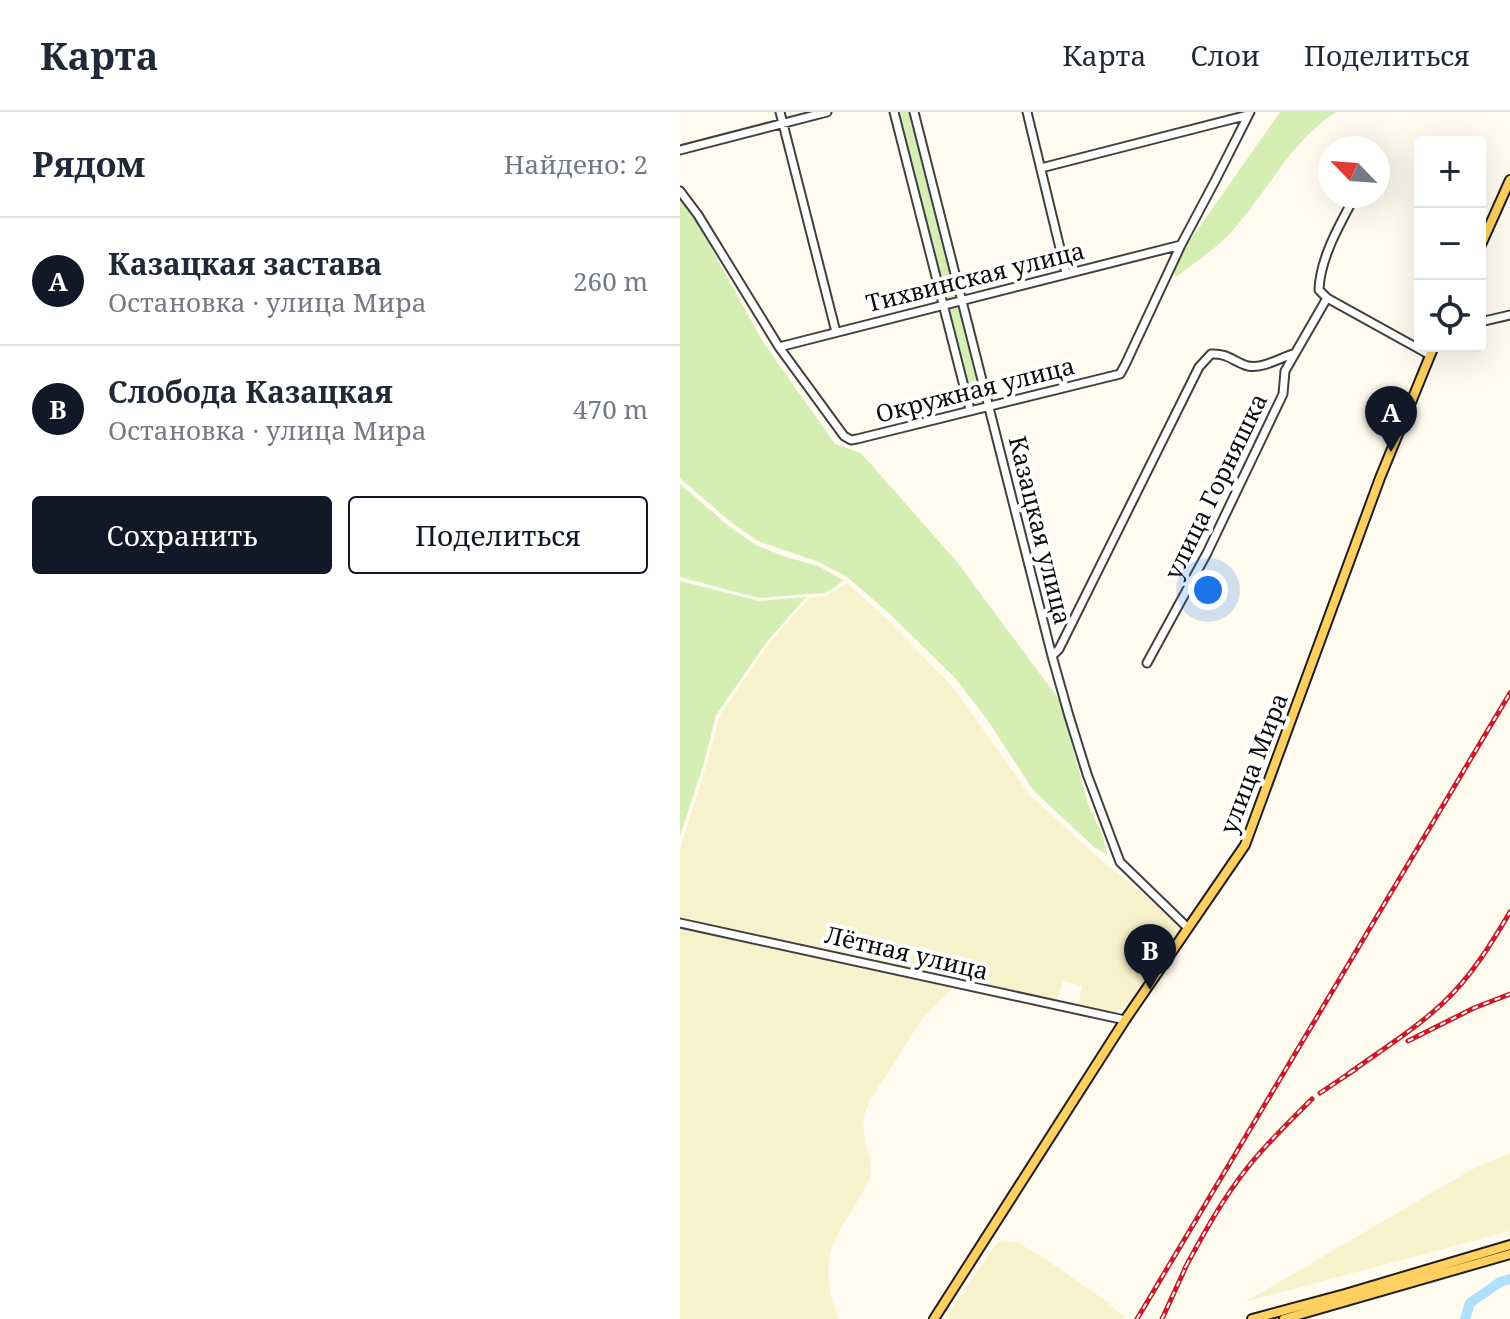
<!DOCTYPE html>
<html lang="ru">
<meta charset="utf-8">
<style>
:root{--surface:#fff;--page:#f6f6f7;--text:#1f2937;--muted:#747a83;--line:#e0e1e3;--accent:#111827}
body{margin:0;font-family:"Noto Serif",serif;background:var(--page);color:var(--text)}
.controls{position:absolute;right:24px;top:24px;display:grid;overflow:hidden;border-radius:8px;box-shadow:0 8px 32px #0002}
.controls button{width:72px;height:72px;display:grid;place-items:center;padding:0;border:0;border-bottom:2px solid var(--line);background:var(--surface);color:var(--text);font:40px sans-serif}
.compass{position:absolute;left:638px;top:24px;width:72px;height:72px;border-radius:50%;background:var(--surface);box-shadow:0 8px 32px #0002;rotate:295deg}
.you{position:absolute;left:528px;top:478px;width:28px;height:28px;margin:-20px;border:6px solid #fff;border-radius:50%;background:#1a73e8;box-shadow:0 0 0 12px #1a73e833}
.badge{display:grid;place-items:center;width:52px;height:52px;border-radius:50%;background:var(--accent);color:#fff;font-size:26px;font-weight:700}
.pin{position:absolute;translate:-50% -66px;filter:drop-shadow(0 2px 4px #0008)}
.pin::after{content:'';position:absolute;top:42px;width:28px;height:24px;background:inherit;clip-path:polygon(0 0,100% 0,50% 100%)}
.list{margin:0;padding:0;list-style:none}
h2{display:flex;justify-content:space-between;align-items:center;height:104px;margin:0;padding:0 32px;font-size:34px}
h2 small{font-size:26px;font-weight:400;color:var(--muted)}
.list li{display:grid;grid-template-columns:52px 1fr auto;gap:24px;align-items:center;box-sizing:border-box;height:128px;padding:0 32px;border-top:2px solid var(--line)}
.list b{display:block;font-size:30px;white-space:nowrap}
.list p{margin:0;font-size:26px;white-space:nowrap;color:var(--muted)}
.list em{font-size:26px;font-style:normal;color:var(--muted)}
.actions{display:flex;gap:16px;padding:24px 32px}
.actions a{flex:1;padding:18px 0;border:2px solid var(--accent);border-radius:8px;text-align:center;font-size:28px;color:var(--accent)}
.actions .main{background:var(--accent);color:#fff}
.icon{flex:none;width:44px;height:44px;fill:none;stroke:currentColor;stroke-width:2;stroke-linecap:round;stroke-linejoin:round}
.map{position:relative;flex:none;width:830px;height:1207px;overflow:hidden}
header{display:flex;align-items:center;gap:48px;box-sizing:border-box;height:112px;padding:0 40px;background:var(--surface);border-bottom:2px solid var(--line)}
header strong{font-size:38px}
nav{display:flex;gap:44px;margin-inline-start:auto;font-size:28px}
main{display:flex}
aside{flex:1;background:var(--surface)}
.map>svg:first-child{display:block}
</style>
<header>
<strong>Карта</strong>
<nav><a>Карта</a><a>Слои</a><a>Поделиться</a></nav>
</header>
<main>
<aside>
<h2>Рядом<small>Найдено: 2</small></h2>
<ul class="list">
<li><span class="badge">A</span><div><b>Казацкая застава</b><p>Остановка · улица Мира</p></div><em>260 m</em></li>
<li><span class="badge">B</span><div><b>Слобода Казацкая</b><p>Остановка · улица Мира</p></div><em>470 m</em></li>
</ul>
<div class="actions"><a class="main">Сохранить</a><a>Поделиться</a></div>
</aside>
<div class="map">
<svg width="830" height="1207" viewBox="0 0 830 1207">
<rect width="100%" height="100%" fill="#fffbef"/>
<!-- farmland -->
<path fill="#f8f2cc" d="M167,471L207,507L272,574L349,682L413,741L500,812L501,817L499,822L450,893L432,900L398,895L402,874L383,869L376,891L296,871L0,808V736L26,654L40,603L89,531L129,486L146,484Z
M0,817L203,860L270,875L272,877L242,907L189,990L183,1007L185,1029L191,1051L190,1068L158,1121L150,1140L148,1160L150,1180L158,1207H0Z
M830,1041V1119L565,1190L791,1058Z
M322,1128L337,1130L367,1148L426,1189L444,1205L442,1207H265L313,1136Z"/>
<!-- green -->
<path fill="#d5eeb4" d="M217,0H229L275,181V187L270,189L266,186L265,182Z
M600,0H656C612,28 588,78 554,117C539,135 514,151 496,165L493,158L504,137Z
M0,87L19,114L83,230L155,332L181,341L277,450L380,589L408,692L422,722L427,742L414,735L353,678L309,610L276,567L209,501L167,465L139,450L78,429L52,411L0,366Z
M272,194H277L280,199L302,286V291L301,294L295,295L293,293L269,201L270,195Z
M0,372L51,416L76,433L103,444L138,454L163,468L154,476L144,481L79,486L0,465Z
M0,469L79,489L126,485L86,531L36,603L23,654L0,724Z"/>
<g fill="none" stroke-linecap="round" stroke-linejoin="round">
<!-- river -->
<path stroke="#aee2fc" stroke-width="10" d="M785,1207L790,1191L820,1170L830,1167"/>
<!-- minor casing -->
<g stroke="#414141" stroke-width="11">
<path id="minor" d="M100,0L156,220
M214,0L290,298
M234,0L372,544L389,604L407,662L440,750L508,816
M347,0L386,161
M0,38L147,0
M361,56L568,3
M0,79L18,103L99,235L164,324L171,328L177,327L440,262L445,253L501,133L535,69L570,0
M647,186L750,243
M800,210L830,203
M99,235L501,133
M372,544L379,537L519,255L531,242C548,241 554,250 568,254C582,257 600,246 613,242
M467,551L527,441L603,282L605,259L647,186L639,178C640,146 660,112 675,84
M0,811L445,908"/>
</g>
<!-- major casing -->
<g stroke="#1f1f1f" stroke-width="12">
<path id="major" d="M800,135L830,68
M254,1207L445,908L565,733L700,366L754,234
M572,1207L665,1182L830,1133
M604,1207L830,1142"/>
</g>
<!-- minor -->
<use href="#minor" stroke="#fff" stroke-width="7"/>
<!-- major -->
<use href="#major" stroke="#ffd05f" stroke-width="8"/>
<!-- rail casing -->
<g stroke="#cc1829" stroke-width="5">
<path id="rail" d="M728,929L794,896L830,882
M668,962C700,939 734,918 763,891C791,865 811,832 830,800
M640,981L676,957
M505,1156C524,1121 543,1086 568,1055C587,1031 610,1009 632,987
M457,1207L830,581
M482,1207L509,1148"/>
</g>
<!-- rail -->
<use href="#rail" stroke="#fff" stroke-width="2" stroke-dasharray="6" stroke-linecap="butt"/>
</g>
<g text-anchor="middle" dominant-baseline="central" stroke-width="8" stroke-linejoin="round" paint-order="stroke">
<!-- street labels -->
<g font-size="24" fill="#0e0e0e" stroke="#fff">
<text transform="translate(295 164) rotate(-14)">Тихвинская улица</text>
<text transform="translate(295 277) rotate(-14)">Окружная улица</text>
<text transform="translate(535 374) rotate(-64)">улица Горняшка</text>
<text transform="translate(361 418) rotate(76)">Казацкая улица</text>
<text transform="translate(573 651) rotate(-69)">улица Мира</text>
<text transform="translate(227 840) rotate(13)">Лётная улица</text>
</g>
</g>
</svg>
<div class="controls">
<button>+</button>
<button>−</button>
<button><svg class="icon" aria-label="locate" viewBox="0 0 24 24"><circle cx="12" cy="12" r="6"/><path d="M12 2v4M12 18v4M2 12h4M18 12h4"/></svg></button>
</div>
<svg class="compass" viewBox="-18 -18 36 36"><path d="M0-13l5 13h-10z" fill="#e53935"/><path d="M0 13l5-13h-10z" fill="#747a83"/></svg>
<div class="you"></div>
<div class="pin badge" style="left:711px;top:340px">A</div>
<div class="pin badge" style="left:470px;top:878px">B</div>
</div>
</main>
